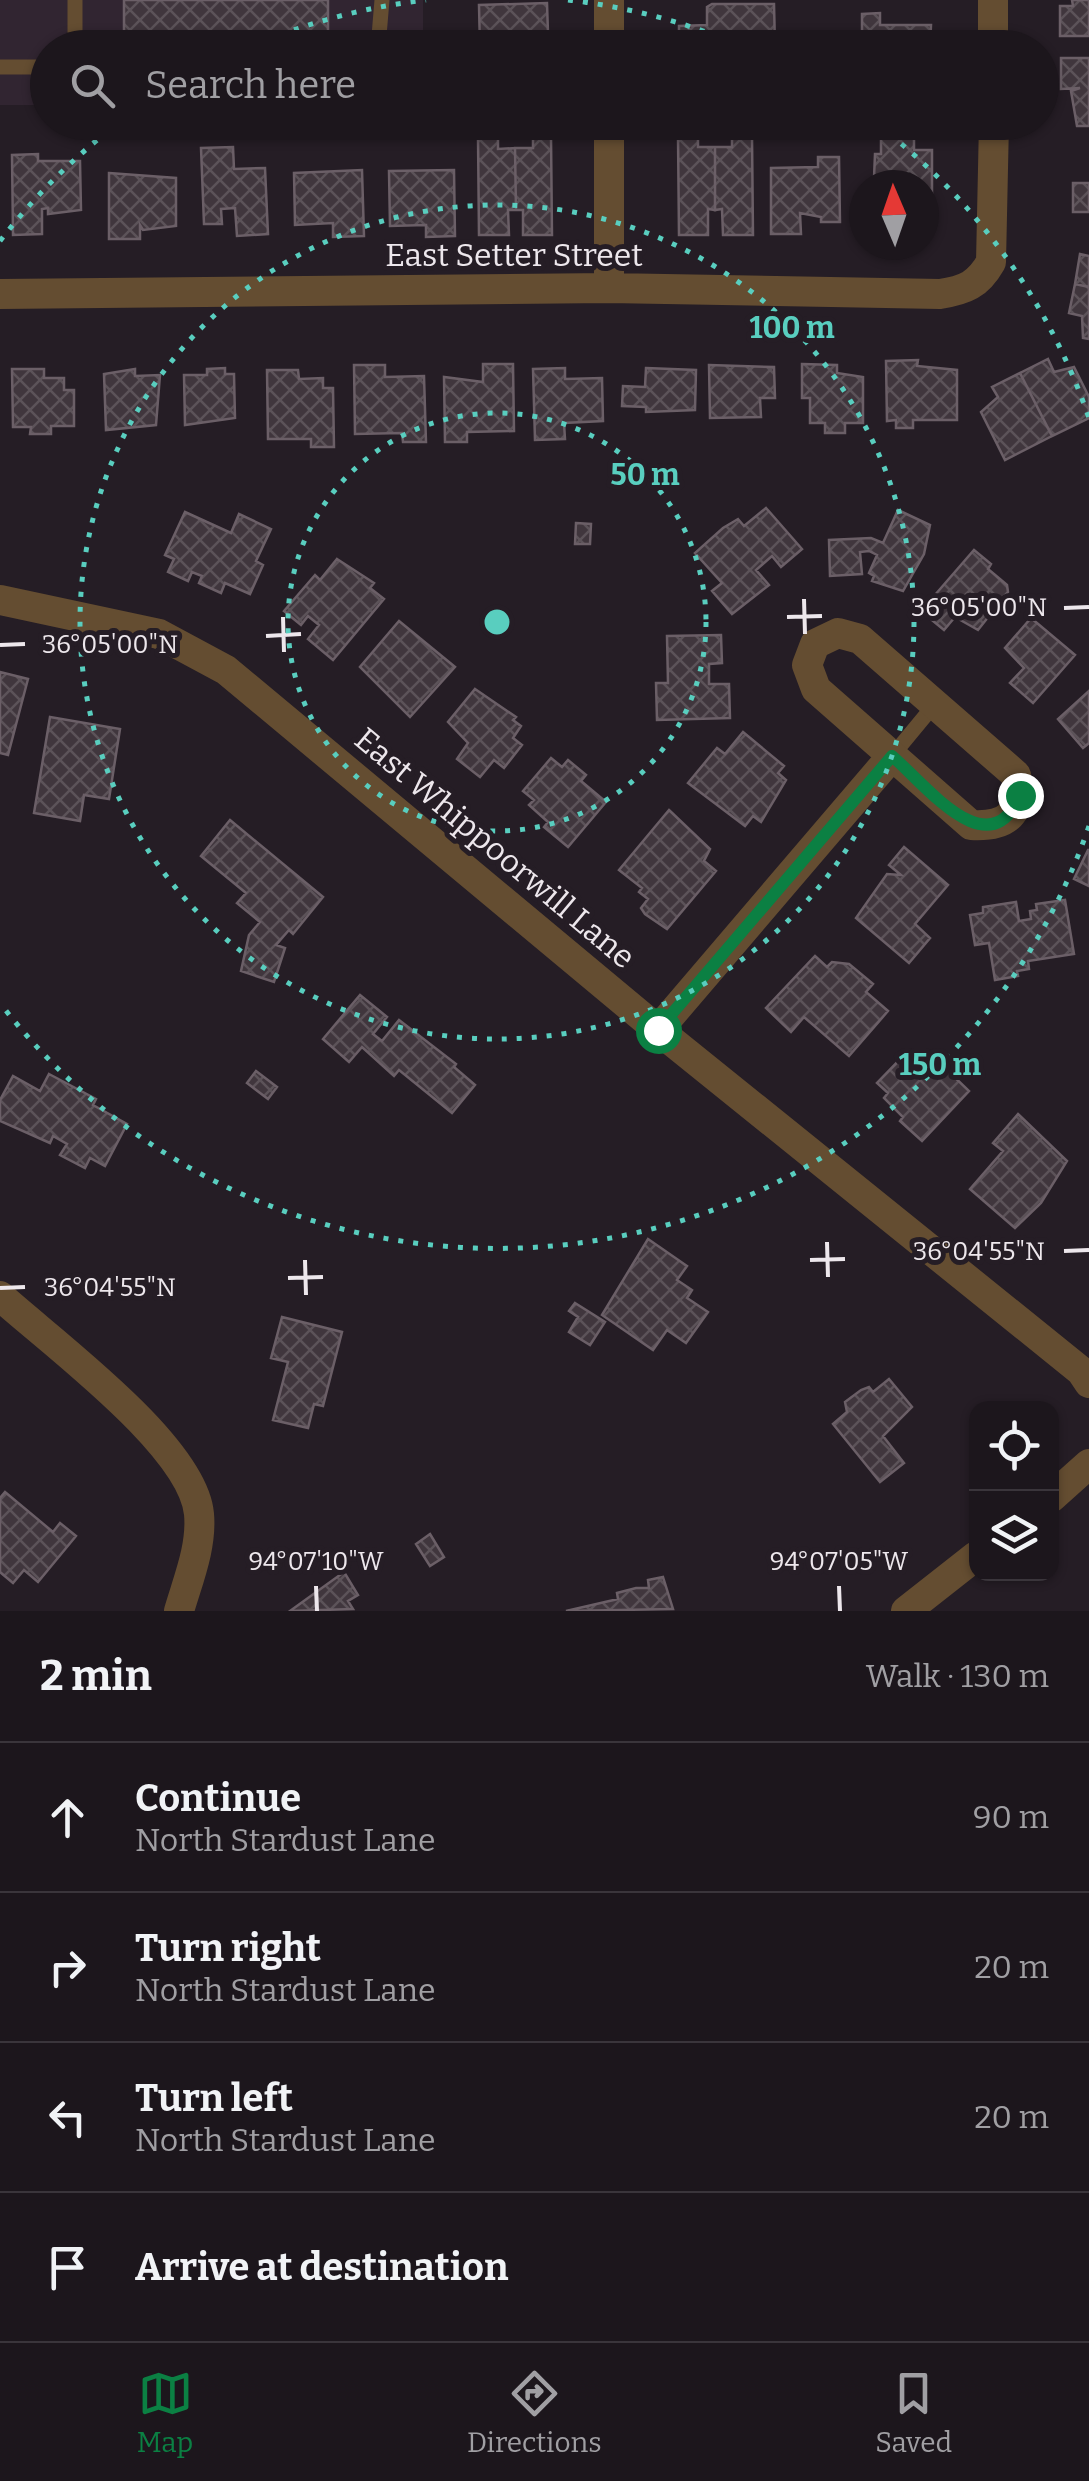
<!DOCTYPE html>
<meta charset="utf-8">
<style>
:root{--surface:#1c161c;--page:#292329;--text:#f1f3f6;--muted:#a09fa3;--line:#3a353b;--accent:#0b8043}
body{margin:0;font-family:Bitter,serif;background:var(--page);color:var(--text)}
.controls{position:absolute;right:30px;bottom:30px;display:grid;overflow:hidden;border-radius:20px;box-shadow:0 2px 8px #0004}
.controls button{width:90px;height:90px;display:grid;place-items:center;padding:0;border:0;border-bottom:2px solid var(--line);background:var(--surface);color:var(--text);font:50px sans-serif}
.compass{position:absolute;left:849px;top:170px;width:90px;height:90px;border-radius:50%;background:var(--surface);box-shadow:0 2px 8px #0004;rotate:358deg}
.stop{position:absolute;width:30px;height:30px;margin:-22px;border:8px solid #0b8043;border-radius:50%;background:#fff}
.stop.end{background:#0b8043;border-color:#fff;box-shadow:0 2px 10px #0008}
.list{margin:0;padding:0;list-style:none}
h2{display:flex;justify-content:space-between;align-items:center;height:130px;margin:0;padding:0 40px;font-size:42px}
h2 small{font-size:32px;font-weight:400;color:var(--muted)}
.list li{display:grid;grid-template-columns:65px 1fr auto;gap:30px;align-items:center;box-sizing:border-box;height:150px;padding:0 40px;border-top:2px solid var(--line)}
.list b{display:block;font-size:38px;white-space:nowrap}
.list p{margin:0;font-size:32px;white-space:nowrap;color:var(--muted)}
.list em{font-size:32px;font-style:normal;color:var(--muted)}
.icon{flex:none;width:55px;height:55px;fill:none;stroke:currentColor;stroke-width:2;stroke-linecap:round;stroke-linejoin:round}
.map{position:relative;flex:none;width:1089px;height:1611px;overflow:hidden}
.search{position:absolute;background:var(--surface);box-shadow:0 2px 8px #0004;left:30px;right:30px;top:30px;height:110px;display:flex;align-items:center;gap:25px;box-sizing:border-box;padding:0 35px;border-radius:55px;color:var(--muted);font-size:38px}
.sheet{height:730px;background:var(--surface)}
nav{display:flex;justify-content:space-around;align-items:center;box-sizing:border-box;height:140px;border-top:2px solid var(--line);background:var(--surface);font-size:28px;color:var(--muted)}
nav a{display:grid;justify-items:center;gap:5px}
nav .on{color:var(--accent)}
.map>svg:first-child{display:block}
</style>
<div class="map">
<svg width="1089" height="1611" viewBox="0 0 1089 1611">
<defs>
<pattern id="building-cross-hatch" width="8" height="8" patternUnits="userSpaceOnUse" patternTransform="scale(2.5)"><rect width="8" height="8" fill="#40363d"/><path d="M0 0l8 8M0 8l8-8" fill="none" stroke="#5c5359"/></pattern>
</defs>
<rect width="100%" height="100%" fill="#251d25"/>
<!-- built -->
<path fill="#312531" d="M0,0H423V47L48,48L47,105H0Z"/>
<!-- building -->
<path fill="url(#building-cross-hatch)" stroke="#6b5f67" stroke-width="2.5" d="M124,0H328V32L124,34Z
M1072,0H1089V36H1060V6H1073Z
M547,3L548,33L528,34V47L480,48L479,5Z
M712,4H774L775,45L679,48V26L707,25V7Z
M880,13V25H931L930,48H862V14Z
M1061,58H1089V126H1077L1071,91L1080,88L1061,89Z
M881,122H914V150H932V204H924V185H882V178H874L875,154H881Z
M533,136H551L552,235H523V210H516L515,148H533Z
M678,136H698V147H715V210L708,209V235H679Z
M732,136H752L753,235H723L722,209L715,210V147H732Z
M478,137H498V149L515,148L516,210H508L509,235H479Z
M233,147L234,169L265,168L268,234L237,236L235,208L221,209L222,224H204L201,148Z
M38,154V161H80L81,210L48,214V208L42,209V234L13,235L12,155Z
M818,157H839L840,222H821V217L800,213L801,234H771V168L818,167Z
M362,170L364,236L333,237V223L295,225L294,173Z
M454,170L455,236L426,237V225L390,226L389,171Z
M109,173L176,178V226L143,230L140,225V239H109Z
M1073,183H1089V212H1073Z
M1080,254L1089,256V287L1075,284Z
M1075,284L1089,287V339L1083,338L1082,316L1069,313Z
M1048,359L1054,372L1074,367L1089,397V418L1052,436L1020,373Z
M918,360L917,366L957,370V420H913V428H896V420L887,421L886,361Z
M483,364H513L514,431L467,432V442H445L444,377L483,382Z
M802,364L837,365V373L863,377V423H845V433H825V423H810V398H802Z
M354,365H385V377L424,376L426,442H403L402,433L355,434Z
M709,365L774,367L775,398H760L761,417L710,418Z
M225,368V374H234L235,418L185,425L184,375H207V369Z
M565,368V379L602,378L603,421L564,423L565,439L535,440L533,369Z
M646,368L696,370L695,410L646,412V407L622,406L623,386L645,387Z
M12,369H44V378H64V390H74V426H51V434H30L31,427H13Z
M135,369V376L160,375L156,425L106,430L104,374Z
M267,370H298L299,379L323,378V388H333L334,447H311V439H268Z
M1020,373L1052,436L1005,460L981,412L998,397L992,387Z
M766,508L802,549L781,567L772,556L756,570L769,585L732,614L712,591L722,583L695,553L723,528L738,519L744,526Z
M898,510L930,525L924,554L903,591L872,581L874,576L869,573L877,555L869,551L860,552L862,574L830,576L829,540L871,538L883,543Z
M185,512L231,533L239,514L271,529L256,561L263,565L250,594L225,583L221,593L199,583L202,576L192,572L188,581L168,572L174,559L165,555Z
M576,523L591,524L590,544H575Z
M974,550L991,564L988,569L1007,585L1008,592L978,630L955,617L944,630L921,611Z
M337,559L374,583L370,588L384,599L333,660L308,639L319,625L308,616L301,625L284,611L315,575L320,580Z
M1031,618L1075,655L1033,703L1010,683L1024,668L1005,648Z
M399,621L455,667L410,717L360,667Z
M721,635L722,663L709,664V684H729L730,718L657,720L656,683H668L667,636Z
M0,672L28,679L8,755L0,753Z
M475,689L516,717L513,720L521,726L513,738L522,745L504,768L494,760L480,777L457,759L468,743L448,722Z
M1089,691V743L1083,748L1058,719Z
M50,717L120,729L109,799L84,795L80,821L34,813Z
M743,732L784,766L778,773L786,780L761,822L753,816L745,826L688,783L717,748L725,754Z
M551,758L562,767L568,760L586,775L581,781L606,802L568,847L544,827L548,822L529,805L534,800L523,791Z
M669,810L710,849L704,861L716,871L667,929L645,914L641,908L648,899L639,892L642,888L619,870Z
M230,820L323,897L293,934L289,930L276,945L285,948L274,982L241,971L249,935L260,922L237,903L246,893L201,856Z
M904,847L948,885L915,924L930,938L909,963L856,918L887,874L901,875L889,865Z
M1088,850H1089V886L1074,879Z
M1065,900L1074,954L1028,961L1029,969L1017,971L1018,976L995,980L989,943L975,945L970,915L983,913V907L1016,902L1019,921L1031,919L1030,911L1037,910L1036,904Z
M815,956L827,967L832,962L849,964L873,984L866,992L888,1011L849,1056L804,1017L791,1032L766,1008Z
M360,995L387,1017L373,1034L382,1041L399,1020L456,1064L454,1067L475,1085L452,1113L399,1070L394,1076L362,1047L349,1062L323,1039Z
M907,1052L916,1060L922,1053L939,1068L942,1065L969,1091L922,1141L900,1121L903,1117L884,1098L888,1093L877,1083Z
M256,1071L277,1087L268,1099L247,1083Z
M49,1074L96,1099L93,1105L127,1124L105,1166L90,1158L85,1168L60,1155L67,1144L53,1136L50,1143L0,1121V1100L13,1076L40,1091Z
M1018,1114L1067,1161L1041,1203L1015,1228L970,1189L1003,1151L993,1143Z
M648,1239L687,1266L677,1280L692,1290L687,1298L708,1312L686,1343L667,1330L653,1350L602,1315Z
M575,1303L605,1322L590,1345L569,1332L578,1317L569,1311Z
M282,1317L342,1332L323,1406L314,1404L308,1428L273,1420L288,1362L271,1358Z
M889,1379L912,1407L883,1436L904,1463L880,1482L833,1424L847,1412L845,1402L861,1390L869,1387L873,1392Z
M5,1492L53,1532L60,1523L76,1536L38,1582L24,1570L13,1583L0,1572V1498Z
M430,1534L444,1557L430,1566L416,1544Z
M344,1572L358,1595L348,1601L353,1609L290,1611Z
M663,1577L673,1609L566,1611L618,1599L617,1593L636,1588H649L648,1580Z"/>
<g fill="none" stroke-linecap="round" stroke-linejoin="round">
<!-- lane -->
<path stroke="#644d31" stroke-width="15" d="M75,48V0
M378,48L382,0
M0,67H48
M892,756L935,704"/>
<!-- street -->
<path stroke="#644d31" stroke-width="30" d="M993,0V48
M609,48V0
M609,288V122
M0,294L609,288L940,294C965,290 978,285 991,262L994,122
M0,600L159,634L226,670L658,1030L1081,1371L1089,1383
M838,633L860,639L1016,775C1024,814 1007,827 971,825L816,689L807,665L815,644Z
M658,1030L892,756
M0,1296C52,1343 193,1446 199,1514C202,1547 188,1580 179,1611
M1052,1497L1089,1464
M906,1611L976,1556"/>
</g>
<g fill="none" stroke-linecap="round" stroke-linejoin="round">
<!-- route -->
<path stroke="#0b8043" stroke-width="12" d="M658,1030L892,756C928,787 989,868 1020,795"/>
</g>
<!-- ticks -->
<path fill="none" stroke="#ede7ec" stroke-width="4" d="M804,599L805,634M1064,608L1089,607M283,617L284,652M787,617L822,616M266,636L301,634M0,645L25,644M827,1242L828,1277M1064,1251L1089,1250M305,1260L306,1295M810,1260L845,1259M288,1278L323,1277M0,1288L25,1287M316,1586L317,1611M839,1586L840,1611"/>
<!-- distance rings -->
<g fill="none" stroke="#59cebf" stroke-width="5" stroke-dasharray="5 10">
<circle cx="497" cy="622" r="209"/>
<circle cx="497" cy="622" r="417"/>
<path d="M1089 826A626 626 0 0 1 0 1003M0 241A626 626 0 0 1 116 125M252 46A626 626 0 0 1 426 0M568 0A626 626 0 0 1 742 46M878 125A626 626 0 0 1 1089 418"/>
</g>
<g text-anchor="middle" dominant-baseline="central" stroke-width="10" stroke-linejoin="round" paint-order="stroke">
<!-- street labels -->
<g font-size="32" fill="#ede7ec" stroke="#251d25">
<text x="514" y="255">East Setter Street</text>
<text transform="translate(495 848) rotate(40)">East Whippoorwill Lane</text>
</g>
</g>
<g font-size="25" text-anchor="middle" fill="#ede7ec" stroke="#251d25" stroke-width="10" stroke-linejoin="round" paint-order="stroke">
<text x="979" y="616">36°05'00"N</text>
<text x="110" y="653">36°05'00"N</text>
<text x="979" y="1260">36°04'55"N</text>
<text x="110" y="1296">36°04'55"N</text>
<text x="316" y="1570">94°07'10"W</text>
<text x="839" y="1570">94°07'05"W</text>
</g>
<circle cx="497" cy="622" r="15" fill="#59cebf" stroke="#251d25" stroke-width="5"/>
<g font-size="30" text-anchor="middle" font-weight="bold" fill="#59cebf" stroke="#251d25" stroke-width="10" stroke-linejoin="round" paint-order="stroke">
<text x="792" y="338">100 m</text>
<text x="645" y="485">50 m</text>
<text x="940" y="1075">150 m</text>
</g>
</svg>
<div class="controls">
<button><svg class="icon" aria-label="locate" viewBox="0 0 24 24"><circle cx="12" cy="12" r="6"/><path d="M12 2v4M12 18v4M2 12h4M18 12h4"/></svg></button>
<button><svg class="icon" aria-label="layers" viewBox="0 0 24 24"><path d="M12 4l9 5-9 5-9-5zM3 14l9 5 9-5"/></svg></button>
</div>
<svg class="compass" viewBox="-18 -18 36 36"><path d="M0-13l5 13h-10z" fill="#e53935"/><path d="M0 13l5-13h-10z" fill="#a09fa3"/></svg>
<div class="stop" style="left:658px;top:1030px"></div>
<div class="stop end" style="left:1020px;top:795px"></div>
<div class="search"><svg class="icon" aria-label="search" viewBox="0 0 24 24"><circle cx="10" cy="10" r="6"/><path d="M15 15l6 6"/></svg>Search here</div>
</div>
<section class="sheet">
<h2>2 min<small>Walk · 130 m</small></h2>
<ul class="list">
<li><svg class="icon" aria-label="ahead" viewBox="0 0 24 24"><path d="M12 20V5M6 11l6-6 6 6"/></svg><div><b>Continue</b><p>North Stardust Lane</p></div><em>90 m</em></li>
<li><svg class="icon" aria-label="right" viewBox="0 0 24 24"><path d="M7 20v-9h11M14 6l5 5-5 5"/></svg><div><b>Turn right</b><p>North Stardust Lane</p></div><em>20 m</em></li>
<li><svg class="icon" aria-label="left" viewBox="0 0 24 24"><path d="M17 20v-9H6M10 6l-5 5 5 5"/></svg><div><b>Turn left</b><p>North Stardust Lane</p></div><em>20 m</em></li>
<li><svg class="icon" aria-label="arrive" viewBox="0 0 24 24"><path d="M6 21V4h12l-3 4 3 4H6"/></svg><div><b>Arrive at destination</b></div></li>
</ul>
</section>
<nav>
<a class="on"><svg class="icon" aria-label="map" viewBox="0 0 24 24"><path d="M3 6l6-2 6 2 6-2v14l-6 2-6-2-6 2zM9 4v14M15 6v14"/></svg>Map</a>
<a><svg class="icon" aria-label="directions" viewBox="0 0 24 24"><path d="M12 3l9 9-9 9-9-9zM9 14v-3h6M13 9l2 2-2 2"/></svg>Directions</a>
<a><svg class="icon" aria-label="saved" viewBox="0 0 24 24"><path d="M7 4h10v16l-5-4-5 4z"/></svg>Saved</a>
</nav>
